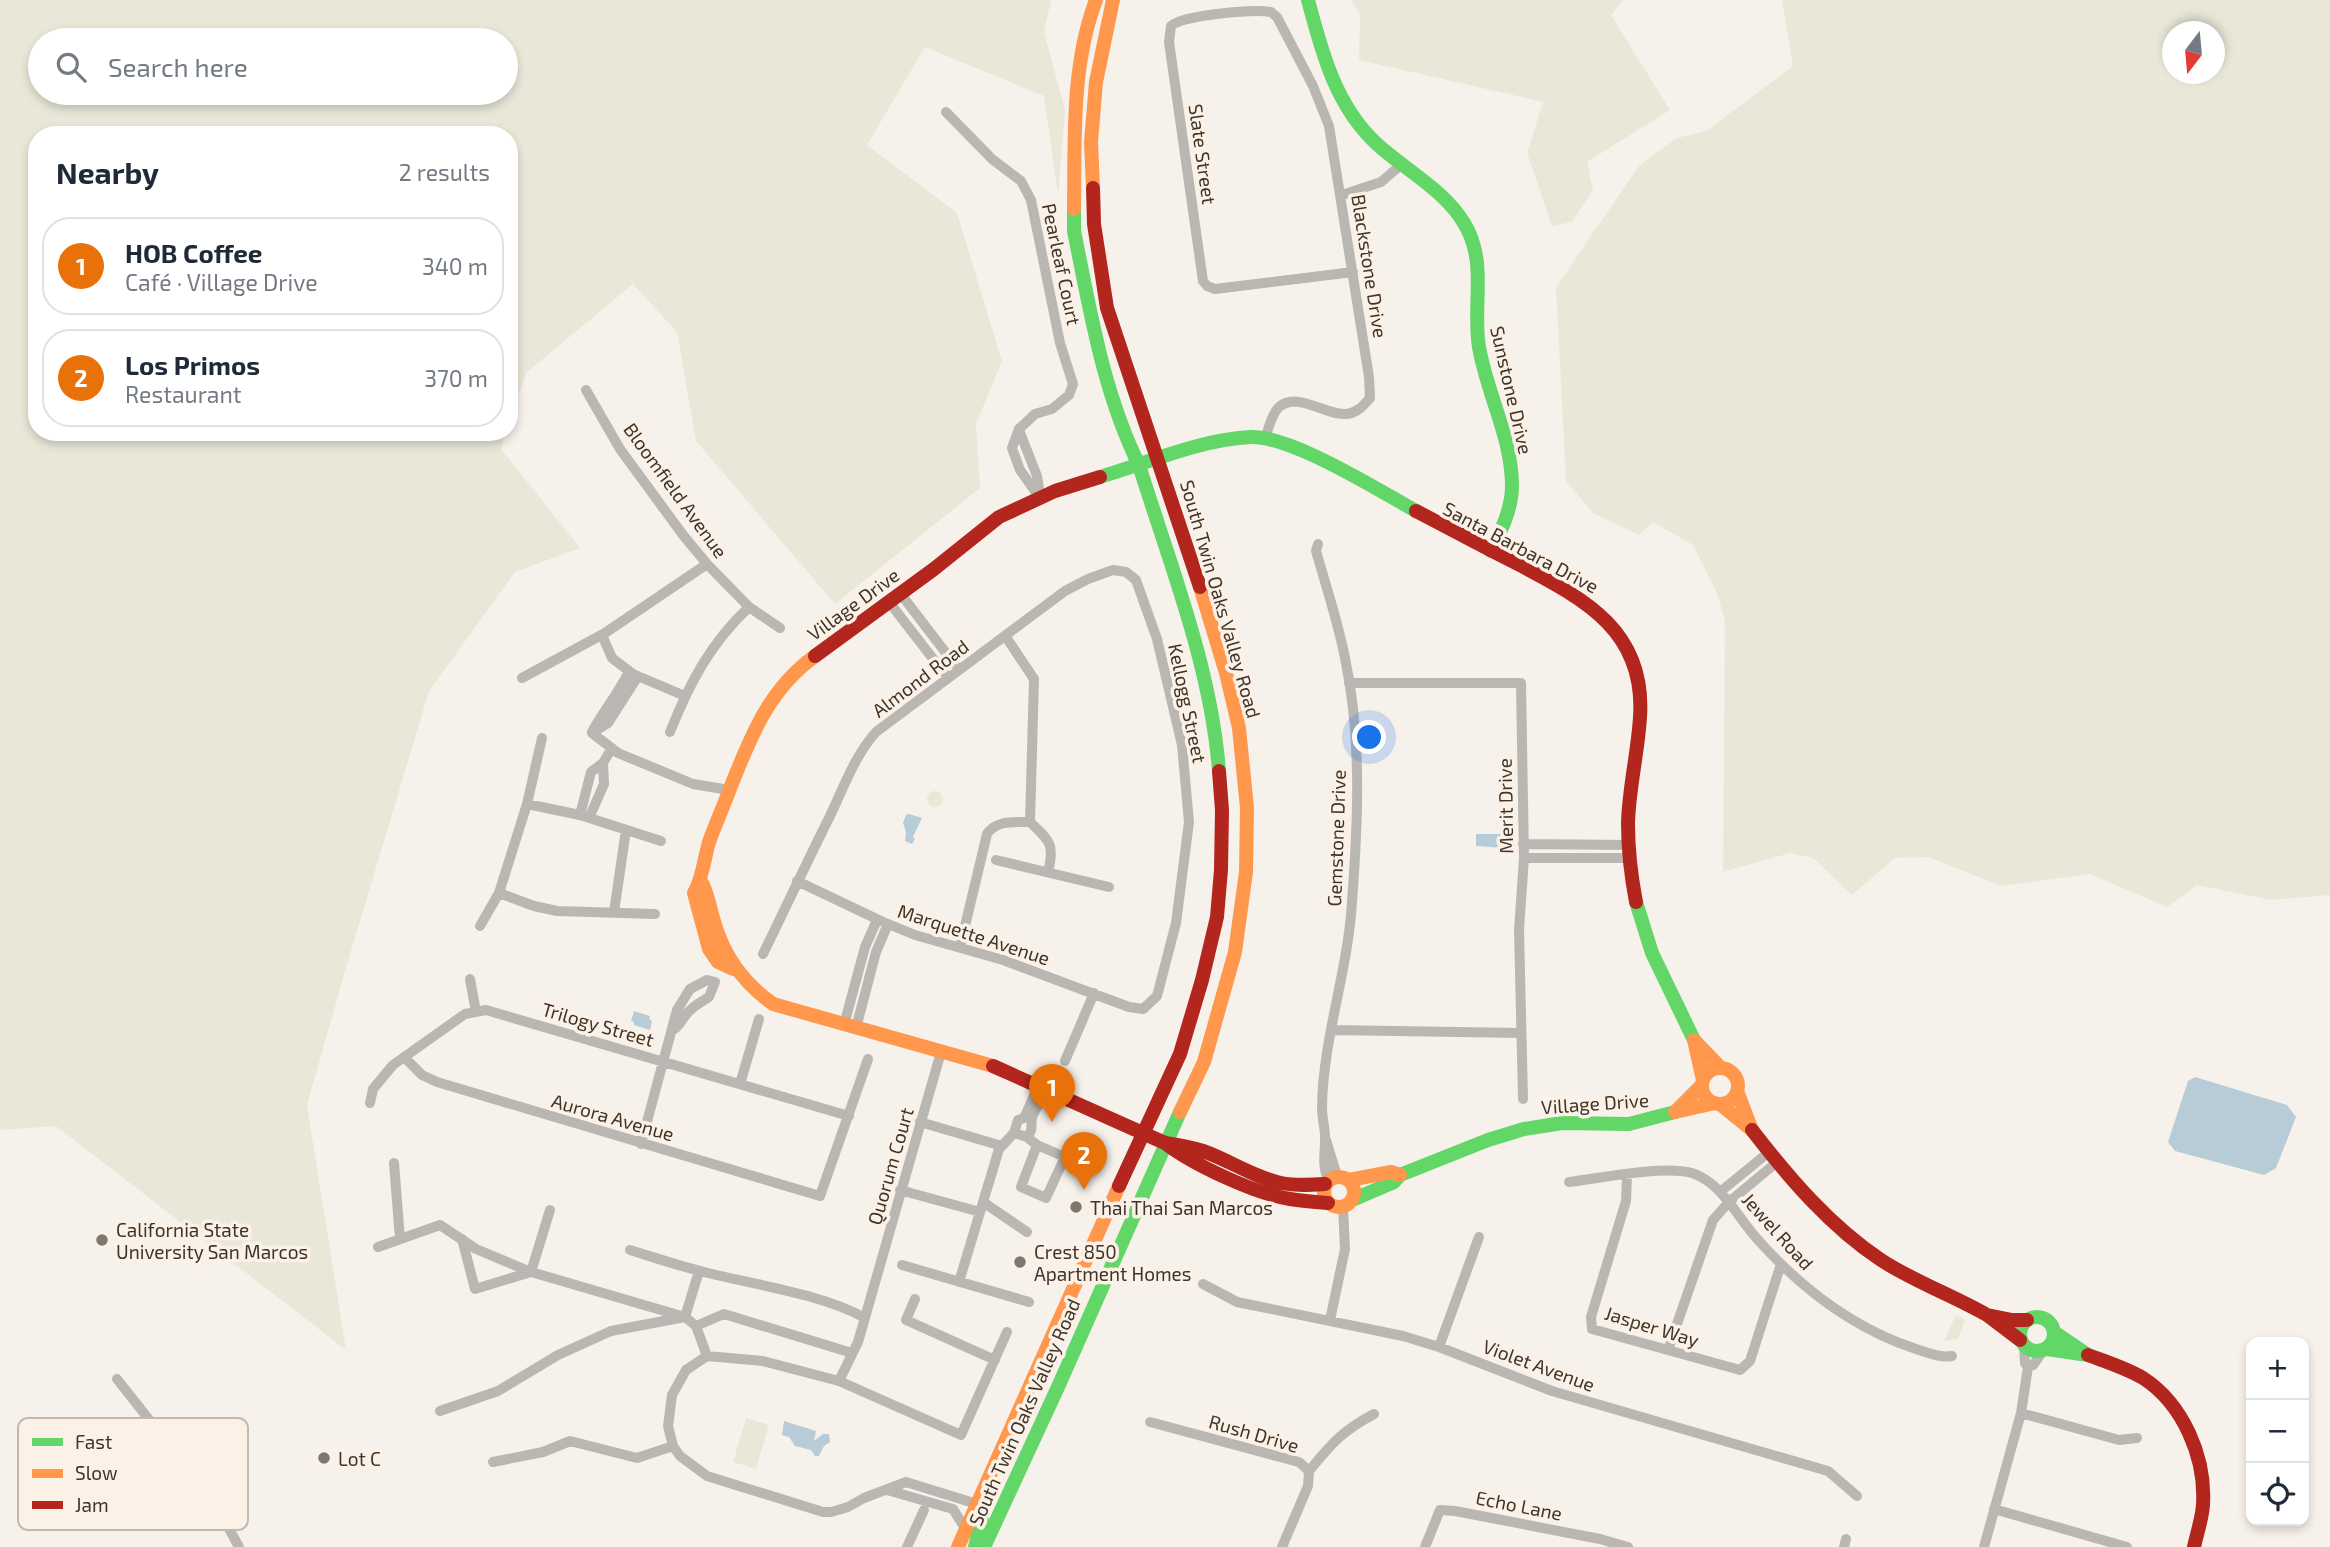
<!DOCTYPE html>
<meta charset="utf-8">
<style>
:root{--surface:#fff;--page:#f6f6f7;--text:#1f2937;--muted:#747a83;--line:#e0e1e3;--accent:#7c3aed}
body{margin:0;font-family:"Exo 2",sans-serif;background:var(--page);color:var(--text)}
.controls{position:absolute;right:21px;bottom:21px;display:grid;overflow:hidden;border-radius:14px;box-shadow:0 4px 10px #0003}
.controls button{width:63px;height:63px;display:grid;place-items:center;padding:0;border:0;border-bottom:2px solid var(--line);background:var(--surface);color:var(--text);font:35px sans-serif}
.compass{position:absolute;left:2162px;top:21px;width:63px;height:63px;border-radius:50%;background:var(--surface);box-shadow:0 4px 10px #0003;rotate:196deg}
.you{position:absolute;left:1370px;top:738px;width:24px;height:24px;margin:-18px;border:5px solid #fff;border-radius:50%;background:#1a73e8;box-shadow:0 0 0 10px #1a73e833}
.badge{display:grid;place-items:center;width:46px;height:46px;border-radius:50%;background:var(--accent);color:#fff;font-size:23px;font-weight:700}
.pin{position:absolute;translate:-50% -58px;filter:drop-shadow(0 2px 4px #0008)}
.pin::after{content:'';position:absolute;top:37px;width:24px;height:21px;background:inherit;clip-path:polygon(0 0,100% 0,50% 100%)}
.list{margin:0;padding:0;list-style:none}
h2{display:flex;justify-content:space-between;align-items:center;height:91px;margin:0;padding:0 28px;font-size:30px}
h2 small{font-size:23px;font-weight:400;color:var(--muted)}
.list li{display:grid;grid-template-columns:46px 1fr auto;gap:21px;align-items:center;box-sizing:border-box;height:98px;margin:0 14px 14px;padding:0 14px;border:2px solid var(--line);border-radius:28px}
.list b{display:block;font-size:26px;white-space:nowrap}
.list p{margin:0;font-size:23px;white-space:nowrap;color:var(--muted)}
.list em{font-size:23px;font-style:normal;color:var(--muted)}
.icon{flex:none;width:38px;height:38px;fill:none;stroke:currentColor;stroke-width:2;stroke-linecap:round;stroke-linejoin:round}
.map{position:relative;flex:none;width:2330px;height:1547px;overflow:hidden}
.search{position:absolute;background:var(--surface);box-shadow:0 4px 10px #0003;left:28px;top:28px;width:490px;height:77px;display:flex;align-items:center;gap:18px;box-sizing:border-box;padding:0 24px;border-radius:38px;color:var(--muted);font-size:26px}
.panel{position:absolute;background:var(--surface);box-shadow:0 4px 10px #0003;left:28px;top:126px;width:490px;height:315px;border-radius:28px}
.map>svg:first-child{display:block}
</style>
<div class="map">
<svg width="2330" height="1547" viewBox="0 0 2330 1547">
<defs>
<pattern id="park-crowns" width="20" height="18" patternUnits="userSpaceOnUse" patternTransform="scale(1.75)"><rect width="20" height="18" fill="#e9e8d8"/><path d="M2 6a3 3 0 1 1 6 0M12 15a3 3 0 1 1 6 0" fill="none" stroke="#c9c8ba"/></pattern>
</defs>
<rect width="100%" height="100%" fill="#f7f1ec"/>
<!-- grass -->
<path fill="#e9e8d8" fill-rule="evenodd" d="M0,0H1051L1044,32L1065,110L1058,195L1044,96L925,47L867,145L957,213L1002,361L976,424L980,488L835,604L696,441L677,332L633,284L526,373L509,423V135H37V432H506L501,449L580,548L515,572L429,691L347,964L307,1105L346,1350L56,1126L0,1130ZM506,40V93H40V40Z
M1351,0H1623L1611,15L1670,110L1587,162L1593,190L1572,222L1552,226L1527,153L1543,102L1359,60L1360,14Z
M1782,0H2330V895L2270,900L2197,885L2167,907L2090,874L2001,886L1929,857L1895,858L1852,895L1813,858L1790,853L1723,872L1725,621L1717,593L1693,545L1653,522L1639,535L1593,513L1566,481L1556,287L1639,166L1677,138L1706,131L1793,66ZM2172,32H2214V74H2172Z
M1956,1315L1965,1320L1958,1339L1944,1341Z
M746,1418L769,1425L756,1469L733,1462Z"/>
<!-- park -->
<path fill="url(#park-crowns)" d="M927 799a8 8 0 1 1 16 0a8 8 0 1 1-16 0Z"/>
<!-- water -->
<path fill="#b7ccd7" d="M909,814L922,818L913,837L915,839L912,844L905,841L906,832L903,823L906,815Z
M1476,834H1504V848L1476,846Z
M634,1011L650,1016L649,1019L652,1021L650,1030L634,1025V1022L631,1021Z
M2195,1077L2287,1105L2296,1117L2276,1168L2264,1175L2175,1151L2168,1142L2188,1081Z
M784,1421L816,1431L814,1441L823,1434H829L830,1442L824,1446L819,1456H815L811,1450L795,1446L789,1437L782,1435Z"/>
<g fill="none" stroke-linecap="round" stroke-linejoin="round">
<!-- street -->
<path stroke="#bab7b3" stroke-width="10" d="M946,112L992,159L1021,181L1031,200L1060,343L1073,384L1069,395L1052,409L1035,414L1019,429L1012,448L1020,470L1040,498
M1342,195L1381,182L1402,164
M586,390L620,449L683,535L707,564L749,607L780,628
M1019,430L1037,476L1040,495
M1265,439C1268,430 1271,416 1278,408C1296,390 1326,416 1347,414C1357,413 1364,405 1370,398L1369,377L1329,126L1313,86L1277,17L1271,12C1253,9 1183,15 1171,26L1169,42L1203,281L1207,286L1215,289L1353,272
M1318,544L1316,551C1326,586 1338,622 1345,658C1362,738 1358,822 1352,902C1348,971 1323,1038 1322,1107C1322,1116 1324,1125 1325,1134C1326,1151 1321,1163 1328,1180
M900,593L959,670
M889,602L948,678
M602,635L612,658L633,674L685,696
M1006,637L1034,679L1030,822
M522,678L605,633L707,564
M1349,683H1521L1524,858L1519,930L1523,1099
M592,732C603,711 619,693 629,671
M670,732C690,682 710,644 749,607
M592,733L618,753L693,784L729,790
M592,733L608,723L638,676
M527,804L580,815L661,841
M580,815L591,772L603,763L612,748
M589,818L604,784L603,763
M1030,822C1050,841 1055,844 1048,872
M1523,844L1628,845
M1524,858H1629
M996,860L1109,887
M499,893L534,906L557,911L655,914
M614,912L626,830
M480,926L499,893L527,804L542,738
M960,947L987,834C997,820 1014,822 1030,822
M763,954C785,909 806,864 828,820L829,818C843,789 855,755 876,732L1065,591L1088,579L1113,570L1126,572L1136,580L1157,639L1182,745L1189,822L1176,923L1157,996L1143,1009L1129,1007L1003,960L915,935L881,921L797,881
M470,979L476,1012
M844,1025L865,947L877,920
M856,1028L876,952L888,924
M673,1030C680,1026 680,1022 685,1016C691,1007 701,1002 709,997L715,982
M1332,1030L1521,1033
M404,1057L422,1075L437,1082L820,1196L868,1059
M1065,1061L1094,993
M740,1084L759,1019
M370,1103L373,1089L393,1065L465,1014L486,1010L849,1116
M920,1122L1002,1146
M1014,1133L1027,1137C1035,1128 1029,1125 1033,1115C1037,1106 1043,1097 1048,1088
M1027,1137L1037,1145L1065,1157L1046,1198L1021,1187L1037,1145
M1326,1140L1337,1176
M641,1144L677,1010L690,989L707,980L715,982
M394,1163L400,1239
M1627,1175L1626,1201L1591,1317L1592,1329L1740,1370L1750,1361L1781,1264
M1569,1182C1602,1178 1662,1165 1692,1173C1723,1183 1738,1219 1759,1241C1802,1289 1855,1329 1916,1349C1929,1353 1940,1358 1952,1356
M900,1190L980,1212
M1720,1192L1769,1152
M983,1202L1027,1232
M462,1239L475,1289L531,1272L550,1210
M378,1247L440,1225L476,1249L531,1272L685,1317L696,1326L707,1356
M630,1250C656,1258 682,1267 708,1273C756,1285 822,1294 865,1318
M902,1265L1029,1302
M959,1282L999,1149L1014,1133L1018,1120L1024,1118L1039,1085
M1203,1284L1237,1302L1403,1336L1439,1347L1552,1391L1828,1471L1857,1496
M915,1299L906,1320L995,1360
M1330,1320L1345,1249L1343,1207
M696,1326L724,1314L852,1353
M1439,1347L1479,1237
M2024,1347L2025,1363L2028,1367L2033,1365L2043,1351
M1668,1350L1713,1220L1729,1202L1777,1162
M117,1379L215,1503L239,1547
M839,1381L858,1342L941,1052
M440,1411L498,1391L558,1355L611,1331L685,1317L699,1271
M2021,1413L2119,1440L2137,1438
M1150,1422L1299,1462L1309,1471
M493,1462L543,1452L570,1441L637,1458L673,1446
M1309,1471C1332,1443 1342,1431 1374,1414
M887,1490L953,1509L966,1530
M977,1504L906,1482L864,1498L848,1507L831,1512H823L707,1476L680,1456L673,1446L668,1426L672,1395L686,1370L707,1356L763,1361L839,1381L961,1435L1007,1332
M1994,1509L2127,1547
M907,1547L924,1510
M1282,1547L1308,1486L1309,1471
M1425,1547L1440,1510L1455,1511L1600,1539L1628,1547
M1844,1547L1846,1539
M1984,1547L2021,1413L2028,1367"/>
<!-- fast -->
<path stroke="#63d668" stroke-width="14" d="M1308,0C1322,53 1336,107 1378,145C1407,171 1444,190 1464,223C1488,262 1472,305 1479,347C1487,394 1512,438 1512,486C1512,509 1501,531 1491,551
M1074,209V231C1090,310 1103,392 1139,465C1170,565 1211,666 1219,771
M1100,477C1147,463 1202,439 1251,437C1292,436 1378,490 1416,511
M1636,902L1652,953L1694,1040
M1352,1200L1394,1182L1400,1175L1488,1140L1524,1129L1562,1123L1629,1124L1675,1112
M2020 1334a17 17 0 1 1 34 0a17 17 0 1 1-34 0Z
M2047,1349L2088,1355L2054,1332
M975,1547L982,1518L977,1504
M984,1547L1058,1387L1180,1112"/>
<!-- slow -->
<path stroke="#ff974d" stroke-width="14" d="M1093,188L1091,142L1096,82L1113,0
M1074,209C1075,140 1071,66 1096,0
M701,881C708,893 709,905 713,918C723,955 742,982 773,1004L993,1066
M733,969L718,962L709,949L694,893C703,877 704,859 709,842C716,823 724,805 731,786C751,736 769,689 815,656
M1702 1086a18 18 0 1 1 36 0a18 18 0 1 1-36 0Z
M1703,1080L1694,1040L1721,1068
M1702,1085L1675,1112L1715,1103
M1720,1104L1752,1130L1737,1091
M1180,1112L1204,1062L1235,952L1246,872L1247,808L1239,728L1226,673L1200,587
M1324 1192a15 15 0 1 1 30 0a15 15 0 1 1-30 0Z
M1349,1180L1391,1172L1400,1175
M958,1547L1119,1186"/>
<!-- jam -->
<path stroke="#b3261e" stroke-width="14" d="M1093,188L1094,224L1107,308L1200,587
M1416,511C1449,528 1482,546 1516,563C1582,598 1646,629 1640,717C1638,752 1629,787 1628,823C1628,850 1631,876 1636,902
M815,656L934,569L999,517L1055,491L1100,477
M993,1066L1165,1143C1192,1164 1255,1194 1290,1199C1302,1201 1315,1202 1328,1203
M1752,1130C1790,1179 1830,1226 1881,1260C1915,1282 1952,1295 1987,1315
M1165,1143C1178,1145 1191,1147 1203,1151C1229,1160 1253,1177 1281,1183C1296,1186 1310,1185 1325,1184
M1119,1186L1180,1054L1202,980L1217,917L1221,870L1222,810L1219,771
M2020,1340L1987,1315L2012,1320H2027
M2088,1355C2107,1362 2126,1368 2143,1378C2183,1404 2206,1457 2203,1505C2202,1519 2197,1533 2194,1547"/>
</g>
<!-- markers -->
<g fill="#7f766e" stroke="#fcf1e7" stroke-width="2.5">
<circle cx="1076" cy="1207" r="7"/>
<circle cx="102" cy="1240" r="7"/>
<circle cx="1020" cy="1262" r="7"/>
<circle cx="324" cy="1458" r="7"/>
</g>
<g text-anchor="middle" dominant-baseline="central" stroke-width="7" stroke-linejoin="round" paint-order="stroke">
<!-- street labels -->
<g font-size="19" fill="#3e342a" stroke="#fcf1e7">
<text transform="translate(1203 154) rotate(82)">Slate Street</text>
<text transform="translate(1062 264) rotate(78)">Pearleaf Court</text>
<text transform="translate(1370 266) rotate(81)">Blackstone Drive</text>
<text transform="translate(1512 390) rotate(77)">Sunstone Drive</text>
<text transform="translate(676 490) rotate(54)">Bloomfield Avenue</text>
<text transform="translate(1521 547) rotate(28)">Santa Barbara Drive</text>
<text transform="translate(1221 599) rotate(74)">South Twin Oaks Valley Road</text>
<text transform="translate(853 604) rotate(-36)">Village Drive</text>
<text transform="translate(920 678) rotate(-37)">Almond Road</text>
<text transform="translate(1188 703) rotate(78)">Kellogg Street</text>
<text transform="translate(1505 806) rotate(-91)">Merit Drive</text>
<text transform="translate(1336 838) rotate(-88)">Gemstone Drive</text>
<text transform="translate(974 934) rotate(18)">Marquette Avenue</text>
<text transform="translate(598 1024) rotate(16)">Trilogy Street</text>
<text transform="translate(1595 1103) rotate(-4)">Village Drive</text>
<text transform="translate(613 1117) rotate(16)">Aurora Avenue</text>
<text transform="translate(890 1166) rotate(-74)">Quorum Court</text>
<text transform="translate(1778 1231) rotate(48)">Jewel Road</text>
<text transform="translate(1652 1326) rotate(17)">Jasper Way</text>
<text transform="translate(1539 1365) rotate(20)">Violet Avenue</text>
<text transform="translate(1024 1412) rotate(-66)">South Twin Oaks Valley Road</text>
<text transform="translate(1254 1433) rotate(16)">Rush Drive</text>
<text transform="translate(1519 1505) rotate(11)">Echo Lane</text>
</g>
<!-- poi labels -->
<g font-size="19" fill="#3e342a" stroke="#fcf1e7" text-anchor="start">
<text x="1090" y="1207">Thai Thai San Marcos</text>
<text x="116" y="1229">California State<tspan x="116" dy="22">University San Marcos</tspan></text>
<text x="1034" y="1251">Crest 850<tspan x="1034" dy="22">Apartment Homes</tspan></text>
<text x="338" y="1458">Lot C</text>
</g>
</g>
<!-- legend -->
<rect x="18" y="1418" width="230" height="112" rx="10" fill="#fcf1e7" stroke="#c3b8ae" stroke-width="2"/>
<rect x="32" y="1438" width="31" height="8" fill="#63d668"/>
<rect x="32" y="1469" width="31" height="9" fill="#ff974d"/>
<rect x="32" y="1501" width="31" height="8" fill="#b3261e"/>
<g font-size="19" fill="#3e342a">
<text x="75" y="1449">Fast</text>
<text x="75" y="1480">Slow</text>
<text x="75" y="1512">Jam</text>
</g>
</svg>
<div class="controls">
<button>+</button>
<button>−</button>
<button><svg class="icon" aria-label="locate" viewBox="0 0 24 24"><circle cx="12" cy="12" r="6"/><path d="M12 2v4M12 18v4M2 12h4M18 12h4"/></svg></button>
</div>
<svg class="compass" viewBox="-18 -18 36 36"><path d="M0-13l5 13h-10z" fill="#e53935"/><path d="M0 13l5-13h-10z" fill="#747a83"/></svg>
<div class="you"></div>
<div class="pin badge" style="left:1052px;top:1122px;background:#e8710a">1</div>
<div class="pin badge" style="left:1084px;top:1190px;background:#e8710a">2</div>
<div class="search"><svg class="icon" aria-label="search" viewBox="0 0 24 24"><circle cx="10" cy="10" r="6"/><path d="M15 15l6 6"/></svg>Search here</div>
<section class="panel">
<h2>Nearby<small>2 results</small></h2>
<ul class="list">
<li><span class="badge" style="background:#e8710a">1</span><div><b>HOB Coffee</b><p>Café · Village Drive</p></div><em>340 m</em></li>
<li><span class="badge" style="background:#e8710a">2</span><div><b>Los Primos</b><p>Restaurant</p></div><em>370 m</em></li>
</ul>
</section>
</div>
